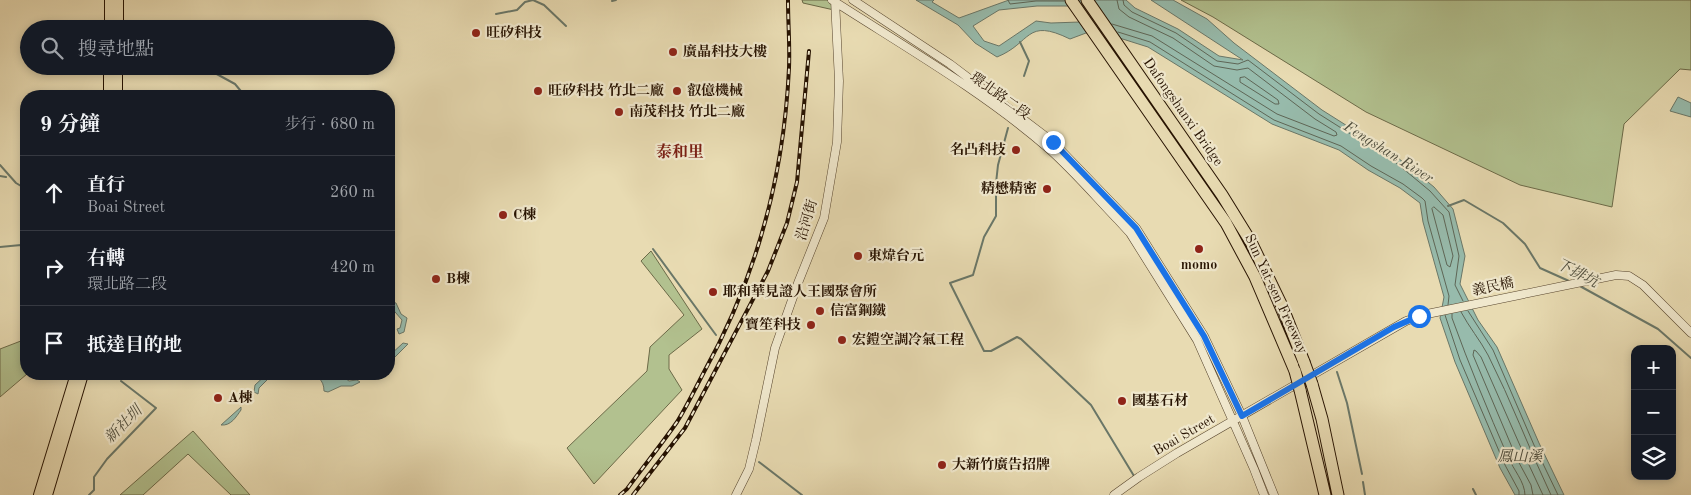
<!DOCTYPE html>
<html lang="zh-TW">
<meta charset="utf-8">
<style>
:root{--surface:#171b24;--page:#242831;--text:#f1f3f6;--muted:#9ea1a6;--line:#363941}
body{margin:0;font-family:"Old Standard TT","Noto Serif TC",serif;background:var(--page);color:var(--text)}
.controls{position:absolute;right:15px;bottom:15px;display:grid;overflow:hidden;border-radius:10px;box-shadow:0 2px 8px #0003}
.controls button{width:45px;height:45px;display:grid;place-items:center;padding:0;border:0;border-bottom:1px solid var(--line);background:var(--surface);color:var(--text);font:25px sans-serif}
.stop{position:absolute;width:15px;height:15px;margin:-11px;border:4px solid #1a73e8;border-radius:50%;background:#fff}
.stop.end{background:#1a73e8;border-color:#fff;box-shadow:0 1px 5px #0008}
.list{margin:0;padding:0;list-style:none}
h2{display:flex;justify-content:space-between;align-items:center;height:65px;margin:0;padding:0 20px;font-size:21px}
h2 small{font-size:16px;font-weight:400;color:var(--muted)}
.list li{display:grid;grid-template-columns:32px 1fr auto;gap:15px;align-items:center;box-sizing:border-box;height:75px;padding:0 20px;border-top:1px solid var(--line)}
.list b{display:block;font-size:19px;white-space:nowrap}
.list p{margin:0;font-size:16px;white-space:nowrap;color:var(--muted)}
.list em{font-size:16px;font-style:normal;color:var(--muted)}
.icon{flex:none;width:28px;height:28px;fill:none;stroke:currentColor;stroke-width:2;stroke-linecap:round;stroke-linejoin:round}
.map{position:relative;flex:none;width:1691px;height:495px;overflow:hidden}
.search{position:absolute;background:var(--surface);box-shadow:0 2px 8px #0003;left:20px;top:20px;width:375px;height:55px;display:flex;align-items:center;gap:12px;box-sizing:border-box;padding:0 18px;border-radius:28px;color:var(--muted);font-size:19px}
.panel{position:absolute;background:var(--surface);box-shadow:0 2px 8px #0003;left:20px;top:90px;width:375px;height:290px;border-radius:20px}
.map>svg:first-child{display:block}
</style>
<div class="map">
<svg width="1691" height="495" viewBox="0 0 1691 495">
<rect width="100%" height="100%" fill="#e8dbb2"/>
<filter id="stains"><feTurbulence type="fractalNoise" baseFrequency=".004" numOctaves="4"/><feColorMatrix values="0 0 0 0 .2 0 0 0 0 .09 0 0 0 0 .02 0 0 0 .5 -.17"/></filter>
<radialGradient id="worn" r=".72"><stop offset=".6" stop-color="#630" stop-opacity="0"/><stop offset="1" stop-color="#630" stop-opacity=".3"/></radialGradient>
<!-- green -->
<path fill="#b2c18f" stroke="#6c6a48" d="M802,0H827L832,3L834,10L803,3Z
M1181,0H1691V70L1680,69L1624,124L1612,207L1520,185L1366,112L1213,17Z
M651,251L702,329L669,355V369L682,390L594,484L567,448L647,371L650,347L684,315L641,261Z
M26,339L27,374L0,397V349Z
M193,431L250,495H231L188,454L143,495H120Z"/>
<!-- water -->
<path fill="#97bbac" stroke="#6a7768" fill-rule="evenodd" d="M916,0H934L932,2L959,18L1009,0H1126L1135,8L1178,29L1219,56L1243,60L1151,0H1173L1207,19L1234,43L1322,110L1398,158L1434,187L1453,209L1465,256L1460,284L1478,320L1497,347L1539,443L1564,495H1515L1500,468L1455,362L1440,318L1444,297L1423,222L1420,203L1400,188L1368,170L1339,150L1272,124L1148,47L1094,30L1070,39C1025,17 1032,43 997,57L975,43L958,25ZM1037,6H1068L1080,22L1051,23L1036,21L999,46L984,41L973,26L999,10Z
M1678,97L1691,103V117L1670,111Z
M392,302L396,303L401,314L407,318L404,332L399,334L397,329L400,328L402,320L389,305V303Z
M403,343L408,344L389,363V356Z
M267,374H273L259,388L258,394L254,392L255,385Z
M305,374H339L349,381L357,380L360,382L352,386H341L328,392L324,391C324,380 317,374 307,376Z
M241,407V410C236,417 231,426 221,425Z"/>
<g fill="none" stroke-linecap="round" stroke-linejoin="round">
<!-- shore -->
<path stroke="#5e6656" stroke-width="1" d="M1008,0L1010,4L1036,1H1064
M1123,0L1124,5L1132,12L1176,33L1217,61L1238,64L1248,60L1319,114L1395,162L1430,191L1449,212L1459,256L1455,285L1463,301
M1112,24L1152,36L1277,114L1334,136L1337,135L1336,132L1315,119L1248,68L1237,70L1214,66L1173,38L1129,17L1119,9L1117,0
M1118,32L1150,42L1274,120L1341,146L1371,166L1403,184L1422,198L1425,201L1428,221L1449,296L1448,305
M1245,77L1278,100L1279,104H1275L1240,82V78Z
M1434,207L1443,215L1453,256L1450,267L1447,265L1432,209Z
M1468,311L1493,350L1534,445L1558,495
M1461,312C1469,327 1480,340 1488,355C1511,400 1529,449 1551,495
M1452,314V318C1469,365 1488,411 1508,457C1513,469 1525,482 1525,495
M1445,315L1460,360L1505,465L1519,491V495
M1533,495L1531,485L1517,459L1473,355L1474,350L1476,351L1481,357L1522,450L1543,495"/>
<!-- stream -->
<path stroke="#6a7768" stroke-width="2" d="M612,1L616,0
M496,14L517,10L525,2L533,0L544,5L566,26
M122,26H139L143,29
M1020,42L1029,61L1024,76
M202,66L235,84L245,96
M1008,128L998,165L996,183V216L984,237L973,275L950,283L984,351H991L1017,337L1021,339L1091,405L1134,476
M0,165L16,183L26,189
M0,176L6,177
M1448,206L1464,200L1503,223L1525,244L1540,268L1569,281
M0,247L21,245L26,247
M653,249L716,335
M1578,285L1658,329L1691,358
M1337,372L1347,403L1362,474
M759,462L802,495
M1363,482L1365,495
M1473,489L1476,495
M89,495L94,490V477L107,459L156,408L121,381"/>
<!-- minor casing -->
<g stroke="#56442d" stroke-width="9">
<path id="minor" d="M832,0C905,47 982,91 1048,148C1073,170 1096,197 1119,221L1130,233L1197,340L1254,469L1264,495
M853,0L950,64L1053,142L1136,228L1204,336L1242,416L1274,495
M736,495L749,469L756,440L775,348L798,283L824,218L837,142L839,81L835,0
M1114,495L1139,477L1177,453L1406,321L1427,314L1616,275L1629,276L1643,285L1691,333"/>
</g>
<!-- major casing -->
<g stroke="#261201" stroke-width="12">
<path id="major" d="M110,29V0
M118,29V0
M109,96V66
M117,96V66
M39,495L76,374
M47,495L83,374"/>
</g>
<!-- highway casing -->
<g stroke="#261201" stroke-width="13">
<path id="highway" d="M1071,0L1226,223L1255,277L1295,371
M1087,0L1222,195L1251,242L1282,306L1304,362
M1312,384L1322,419L1338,495
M1300,390L1325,495"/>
</g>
<!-- minor -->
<use href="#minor" stroke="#f0e8cd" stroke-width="8"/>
<!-- major -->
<use href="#major" stroke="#e8dbb2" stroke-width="10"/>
<!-- highway -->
<use href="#highway" stroke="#e8dbb2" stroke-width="11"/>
<!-- rail casing -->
<g stroke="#261201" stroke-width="4">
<path id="rail" d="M620,495L627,489C643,467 661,445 677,422C687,406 695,389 704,372C756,278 784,176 789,68C790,46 788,23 788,0
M633,495L685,428L768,271L787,223L797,182L809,51"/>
</g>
<!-- rail -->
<use href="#rail" stroke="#f0e8cd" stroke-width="2" stroke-dasharray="5.5" stroke-linecap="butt"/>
<!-- highway-bridge casing -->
<g stroke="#261201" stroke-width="13" stroke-linecap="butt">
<path id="highway-bridge" d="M1304,362L1312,384
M1295,371L1300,390"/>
</g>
<!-- highway-bridge -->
<use href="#highway-bridge" stroke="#e8dbb2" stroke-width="11"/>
</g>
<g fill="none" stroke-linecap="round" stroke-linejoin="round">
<!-- route -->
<path stroke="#1a73e8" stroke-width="6" d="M1053,142L1136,228L1204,336L1242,416L1394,327L1419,316"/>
</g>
<!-- markers -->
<g fill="#8f2418" stroke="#f0e8cd" stroke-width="2">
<circle cx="476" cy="33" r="5"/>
<circle cx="673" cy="52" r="5"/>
<circle cx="538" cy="91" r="5"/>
<circle cx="677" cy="91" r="5"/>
<circle cx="619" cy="112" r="5"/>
<circle cx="1016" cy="150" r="5"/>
<circle cx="1047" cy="189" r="5"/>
<circle cx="503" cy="215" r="5"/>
<circle cx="1199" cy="249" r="5"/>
<circle cx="858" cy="256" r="5"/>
<circle cx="436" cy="279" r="5"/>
<circle cx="713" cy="292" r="5"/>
<circle cx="820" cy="311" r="5"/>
<circle cx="811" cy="325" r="5"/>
<circle cx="842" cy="340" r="5"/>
<circle cx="218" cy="398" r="5"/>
<circle cx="1122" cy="401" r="5"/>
<circle cx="942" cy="465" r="5"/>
</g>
<g text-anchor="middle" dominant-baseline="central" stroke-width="4.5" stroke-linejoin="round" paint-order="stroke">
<!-- poi labels -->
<g font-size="14" font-weight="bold" fill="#261201" stroke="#f0e8cd" text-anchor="start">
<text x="486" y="33">旺矽科技</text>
<text x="683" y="52">廣晶科技大樓</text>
<text x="548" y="91">旺矽科技 竹北二廠</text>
<text x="687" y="91">叡億機械</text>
<text x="629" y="112">南茂科技 竹北二廠</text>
<text x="1006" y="150" text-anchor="end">名凸科技</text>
<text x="1037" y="189" text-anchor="end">精懋精密</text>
<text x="513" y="215">C棟</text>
<text x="868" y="256">東煒台元</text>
<text x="1199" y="265" text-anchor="middle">momo</text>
<text x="446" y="279">B棟</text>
<text x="723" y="292">耶和華見證人王國聚會所</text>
<text x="830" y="311">信富鋼鐵</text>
<text x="801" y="325" text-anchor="end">寶笙科技</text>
<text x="852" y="340">宏鎧空調冷氣工程</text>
<text x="228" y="398">A棟</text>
<text x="1132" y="401">國基石材</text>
<text x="952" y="465">大新竹廣告招牌</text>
</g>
<!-- street labels -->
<g font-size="14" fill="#261201" stroke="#f0e8cd">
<text transform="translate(1000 96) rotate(36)">環北路二段</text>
<text transform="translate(1183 112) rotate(55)">Dafongshanxi Bridge</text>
<text transform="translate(807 220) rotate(-73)">沿河街</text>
<text transform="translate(1493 287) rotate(-12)">義民橋</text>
<text transform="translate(1276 294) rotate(65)">Sun Yat-sen Freeway</text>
<text transform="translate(1184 435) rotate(-30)">Boai Street</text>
</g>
<!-- water labels -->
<g font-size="15" font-style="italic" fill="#4e4d3d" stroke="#f0e8cd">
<text transform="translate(1388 153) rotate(32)">Fengshan River</text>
<text transform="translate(1577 274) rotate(27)">下排坑</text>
<text transform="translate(124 425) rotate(-45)">新社圳</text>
<text x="1520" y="457">鳳山溪</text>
</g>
<!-- quarter labels -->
<g font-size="16" font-weight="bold" fill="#7a1f14" stroke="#f0e8cd">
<text x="680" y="153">泰和里</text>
</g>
</g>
<rect width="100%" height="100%" filter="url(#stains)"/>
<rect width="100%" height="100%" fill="url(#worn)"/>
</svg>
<div class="controls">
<button>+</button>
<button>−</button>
<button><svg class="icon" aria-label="layers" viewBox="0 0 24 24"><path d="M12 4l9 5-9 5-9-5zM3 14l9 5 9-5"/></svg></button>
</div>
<div class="stop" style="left:1419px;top:316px"></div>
<div class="stop end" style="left:1053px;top:142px"></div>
<div class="search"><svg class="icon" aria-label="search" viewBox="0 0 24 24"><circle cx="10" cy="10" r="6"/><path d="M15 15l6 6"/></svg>搜尋地點</div>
<section class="panel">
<h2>9 分鐘<small>步行 · 680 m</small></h2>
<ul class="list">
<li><svg class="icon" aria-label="ahead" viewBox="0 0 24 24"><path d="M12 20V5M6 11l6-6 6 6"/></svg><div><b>直行</b><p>Boai Street</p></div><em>260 m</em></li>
<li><svg class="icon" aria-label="right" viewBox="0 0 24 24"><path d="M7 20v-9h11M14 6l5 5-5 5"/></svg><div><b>右轉</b><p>環北路二段</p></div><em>420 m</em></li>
<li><svg class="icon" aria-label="arrive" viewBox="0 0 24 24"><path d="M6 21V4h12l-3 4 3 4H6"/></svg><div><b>抵達目的地</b></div></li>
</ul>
</section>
</div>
